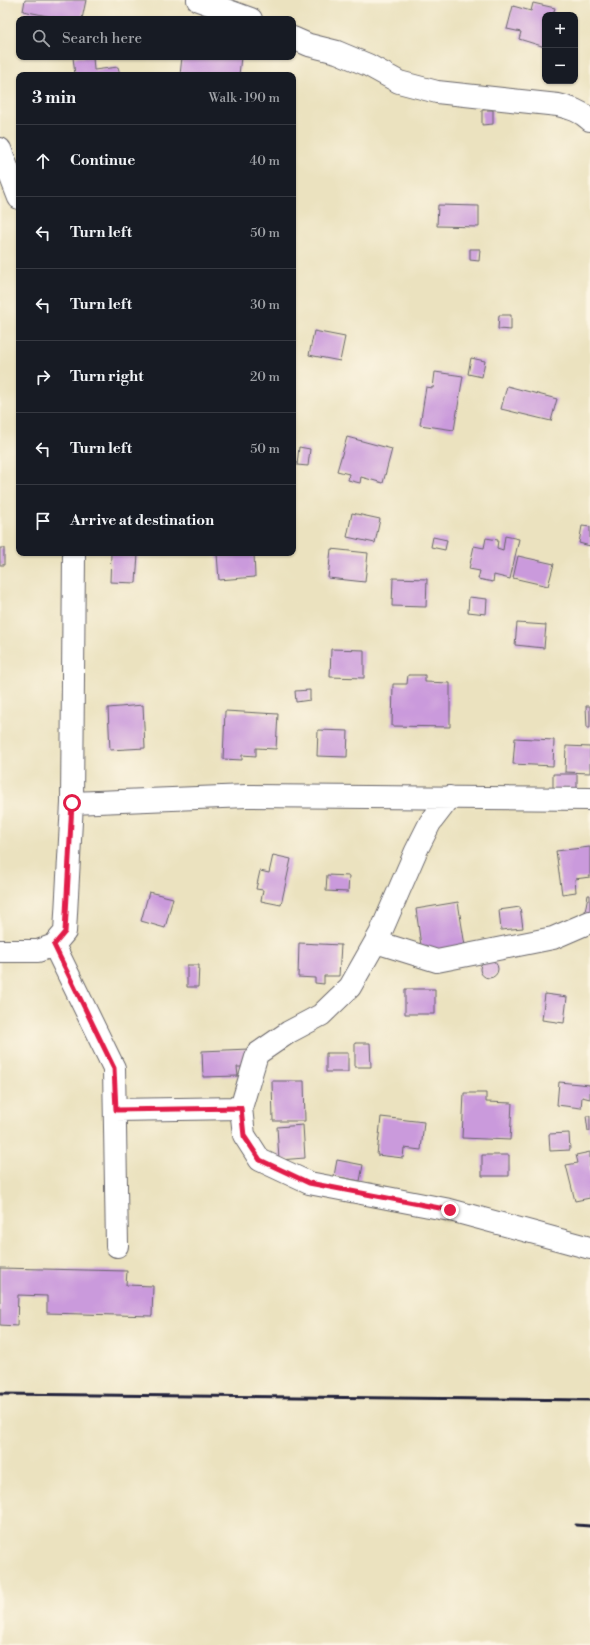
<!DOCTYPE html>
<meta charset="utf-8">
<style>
:root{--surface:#171b24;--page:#20242c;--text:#f1f3f6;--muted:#9ea1a6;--line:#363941}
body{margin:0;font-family:"Libre Bodoni",serif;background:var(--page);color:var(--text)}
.controls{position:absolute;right:12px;top:12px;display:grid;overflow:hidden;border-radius:8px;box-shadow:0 1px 3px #0004}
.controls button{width:36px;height:36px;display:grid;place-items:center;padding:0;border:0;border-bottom:1px solid var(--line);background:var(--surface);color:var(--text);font:20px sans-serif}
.stop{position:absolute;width:12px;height:12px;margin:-9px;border:3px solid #e11d48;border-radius:50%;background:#fff}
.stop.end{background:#e11d48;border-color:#fff;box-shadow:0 1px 4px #0008}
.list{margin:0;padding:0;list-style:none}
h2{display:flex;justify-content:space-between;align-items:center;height:52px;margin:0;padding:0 16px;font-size:17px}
h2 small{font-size:13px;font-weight:400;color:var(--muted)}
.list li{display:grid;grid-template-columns:26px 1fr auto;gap:12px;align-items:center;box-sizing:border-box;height:72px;padding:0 16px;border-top:1px solid var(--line)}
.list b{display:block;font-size:15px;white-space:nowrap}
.list em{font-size:13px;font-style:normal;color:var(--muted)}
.icon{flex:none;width:22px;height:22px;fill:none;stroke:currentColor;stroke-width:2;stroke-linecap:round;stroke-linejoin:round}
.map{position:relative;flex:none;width:590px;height:1645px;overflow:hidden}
.search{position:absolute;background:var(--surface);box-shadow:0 1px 3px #0004;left:16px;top:16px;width:280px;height:44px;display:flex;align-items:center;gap:10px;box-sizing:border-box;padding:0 14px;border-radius:8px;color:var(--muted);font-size:15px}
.panel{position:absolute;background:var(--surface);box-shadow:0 1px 3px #0004;left:16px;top:72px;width:280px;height:484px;border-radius:8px}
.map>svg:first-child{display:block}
</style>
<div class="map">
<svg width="590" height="1645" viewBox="0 0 590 1645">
<rect width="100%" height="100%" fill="#fcf5e5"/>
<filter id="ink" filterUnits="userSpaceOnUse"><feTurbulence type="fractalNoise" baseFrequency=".025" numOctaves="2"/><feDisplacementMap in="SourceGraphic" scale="8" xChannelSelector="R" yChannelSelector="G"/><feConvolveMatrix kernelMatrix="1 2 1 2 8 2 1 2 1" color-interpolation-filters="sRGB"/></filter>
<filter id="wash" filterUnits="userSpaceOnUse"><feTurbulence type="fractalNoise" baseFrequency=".012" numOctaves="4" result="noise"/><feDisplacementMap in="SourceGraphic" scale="16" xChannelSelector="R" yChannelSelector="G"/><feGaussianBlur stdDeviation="0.9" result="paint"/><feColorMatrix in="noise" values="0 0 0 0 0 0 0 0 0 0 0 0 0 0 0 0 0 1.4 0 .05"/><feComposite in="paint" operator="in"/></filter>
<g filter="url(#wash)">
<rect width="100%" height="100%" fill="#ebe2bf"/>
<g id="blocks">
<!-- building -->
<path fill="#ca9adc" d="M25,0H86L82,19H62L23,11Z
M533,3L555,8L553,15H545V47L519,39L521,32L507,29L513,6L531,11Z
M73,57H93L94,70L118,67L120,75H75Z
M182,57H241L239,75H180Z
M482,110H493V124L482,125Z
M438,205L479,206V227L437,226Z
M470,249H480L479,261L470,260Z
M499,315H511V330L498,329Z
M314,331L345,337L340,361L309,355Z
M471,358L485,361L482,377L468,374Z
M435,372L463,376L454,430L420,425L426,387L433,388Z
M507,386L557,399L551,421L501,409Z
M347,437L392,449L383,483L361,477L360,483L348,480L349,474L337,471Z
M299,447L310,449L308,466L297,465Z
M352,513L380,519L375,543L347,537Z
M582,526L590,527V546L579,543Z
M505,536L519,539L510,579L494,575L493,582L478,579L480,571L469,569L474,546L484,548L486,538L498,540L497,548L503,550Z
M433,537L447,540L445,550L431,547Z
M0,548H4V565H0Z
M331,549L368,553L365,582L328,578Z
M111,553L138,554L136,583L110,582Z
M233,553H254L255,577L219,580L217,554Z
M518,556L554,564L548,586L513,578Z
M393,578L427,579L426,607L392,606Z
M469,597L487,599L486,614L468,612Z
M517,623L546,625L544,648L515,645Z
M331,649L364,650V678L330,677Z
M408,675H425V682L450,683V727L392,726L393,684H407Z
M310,690V700L296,702L295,691Z
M143,705L145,748L110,750L108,708Z
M586,706H590V728H587Z
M225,711L278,714L276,749L256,748V756L242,755V760L223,759Z
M318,730L348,731L347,757L317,756Z
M515,738L554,740L553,766L513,764Z
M566,746L590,747V773L565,772Z
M553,774H577V796H553Z
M590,847V877L575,879L576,892L562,894L556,851Z
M273,855L291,859L281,905L261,901L263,890L256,889L260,871L269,873Z
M327,875L349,876L348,892L326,891Z
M149,892L173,898L165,928L141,921Z
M588,895H590V924L583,923Z
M458,902L465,946L422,953L416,909Z
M520,907L523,928L501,930L499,910Z
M299,943L341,945L339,976H324V984L315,983V978L298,977Z
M480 969a9 9 0 1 1 18 0a9 9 0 1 1-18 0Z
M187,965H199L198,987H187Z
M405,989H435V1014H405Z
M545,994L567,997L564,1023L542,1020Z
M355,1043H370L371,1067H355Z
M249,1049L250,1067H237L238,1076L203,1077L202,1051Z
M326,1053H348V1072H326Z
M272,1081H304L305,1121H273Z
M559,1082L590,1085V1099L582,1097L581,1108L557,1105Z
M464,1093H486V1102L512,1103L510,1140L462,1138Z
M586,1116H590V1131H588Z
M381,1117L424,1122L421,1150L404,1148L403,1158L377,1155Z
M303,1125L305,1158L279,1160L277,1127Z
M569,1133L570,1150L550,1151L549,1134Z
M590,1152V1198L575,1201L566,1165L578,1163L576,1155Z
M482,1155H509V1176H482Z
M337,1160L363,1165L360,1181L334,1176Z
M0,1268L127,1271L126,1285L153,1286L152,1316L47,1313V1296L18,1295L17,1326L0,1325Z"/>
</g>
</g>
<g filter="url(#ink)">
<use href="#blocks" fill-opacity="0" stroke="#686569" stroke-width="1"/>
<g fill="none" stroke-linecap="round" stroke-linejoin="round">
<!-- minor casing -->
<g stroke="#686569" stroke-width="24">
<path id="minor" d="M198,0L251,19
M293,38L309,45L337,52L368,65L399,82L437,92L558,105C570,108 581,111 590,120
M0,149L19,198
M450,797L430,823L416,851L380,934L350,987L321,1015L289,1032L257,1054L241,1108L244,1135L260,1160L309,1183L450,1210L590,1248
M72,803L247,796L590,799
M376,942L437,961L553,938L590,922
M54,945L114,1068L117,1246
M0,951H38L54,945L65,932L72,803L74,553
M116,1110L241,1108"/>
</g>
<!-- minor -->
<use href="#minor" stroke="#fff" stroke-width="22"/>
<!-- rail -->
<path stroke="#22223b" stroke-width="3" d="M0,1394L590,1400
M576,1525L590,1526"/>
</g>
</g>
<g fill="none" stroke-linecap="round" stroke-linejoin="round" filter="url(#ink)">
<!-- route -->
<path stroke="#e11d48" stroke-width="5" d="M72,803L65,932L54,945L114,1068L116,1110L241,1108L244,1136L260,1160L309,1183L450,1210"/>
</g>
</svg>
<div class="controls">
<button>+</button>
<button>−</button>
</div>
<div class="stop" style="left:72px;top:803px"></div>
<div class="stop end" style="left:450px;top:1210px"></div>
<div class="search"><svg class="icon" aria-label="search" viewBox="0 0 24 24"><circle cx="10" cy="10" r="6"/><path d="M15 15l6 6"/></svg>Search here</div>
<section class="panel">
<h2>3 min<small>Walk · 190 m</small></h2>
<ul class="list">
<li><svg class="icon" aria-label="ahead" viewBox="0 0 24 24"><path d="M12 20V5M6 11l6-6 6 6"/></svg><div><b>Continue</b></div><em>40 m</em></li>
<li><svg class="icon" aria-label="left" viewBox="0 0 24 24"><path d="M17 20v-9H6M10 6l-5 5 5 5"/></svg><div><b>Turn left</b></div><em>50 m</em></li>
<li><svg class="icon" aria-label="left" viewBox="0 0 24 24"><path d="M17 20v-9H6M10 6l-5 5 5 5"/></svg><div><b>Turn left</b></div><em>30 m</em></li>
<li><svg class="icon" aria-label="right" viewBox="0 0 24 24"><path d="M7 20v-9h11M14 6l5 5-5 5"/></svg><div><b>Turn right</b></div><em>20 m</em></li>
<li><svg class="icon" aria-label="left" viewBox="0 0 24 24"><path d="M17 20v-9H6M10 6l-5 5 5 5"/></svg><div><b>Turn left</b></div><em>50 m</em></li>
<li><svg class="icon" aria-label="arrive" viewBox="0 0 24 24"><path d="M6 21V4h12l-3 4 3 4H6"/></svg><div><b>Arrive at destination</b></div></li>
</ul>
</section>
</div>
